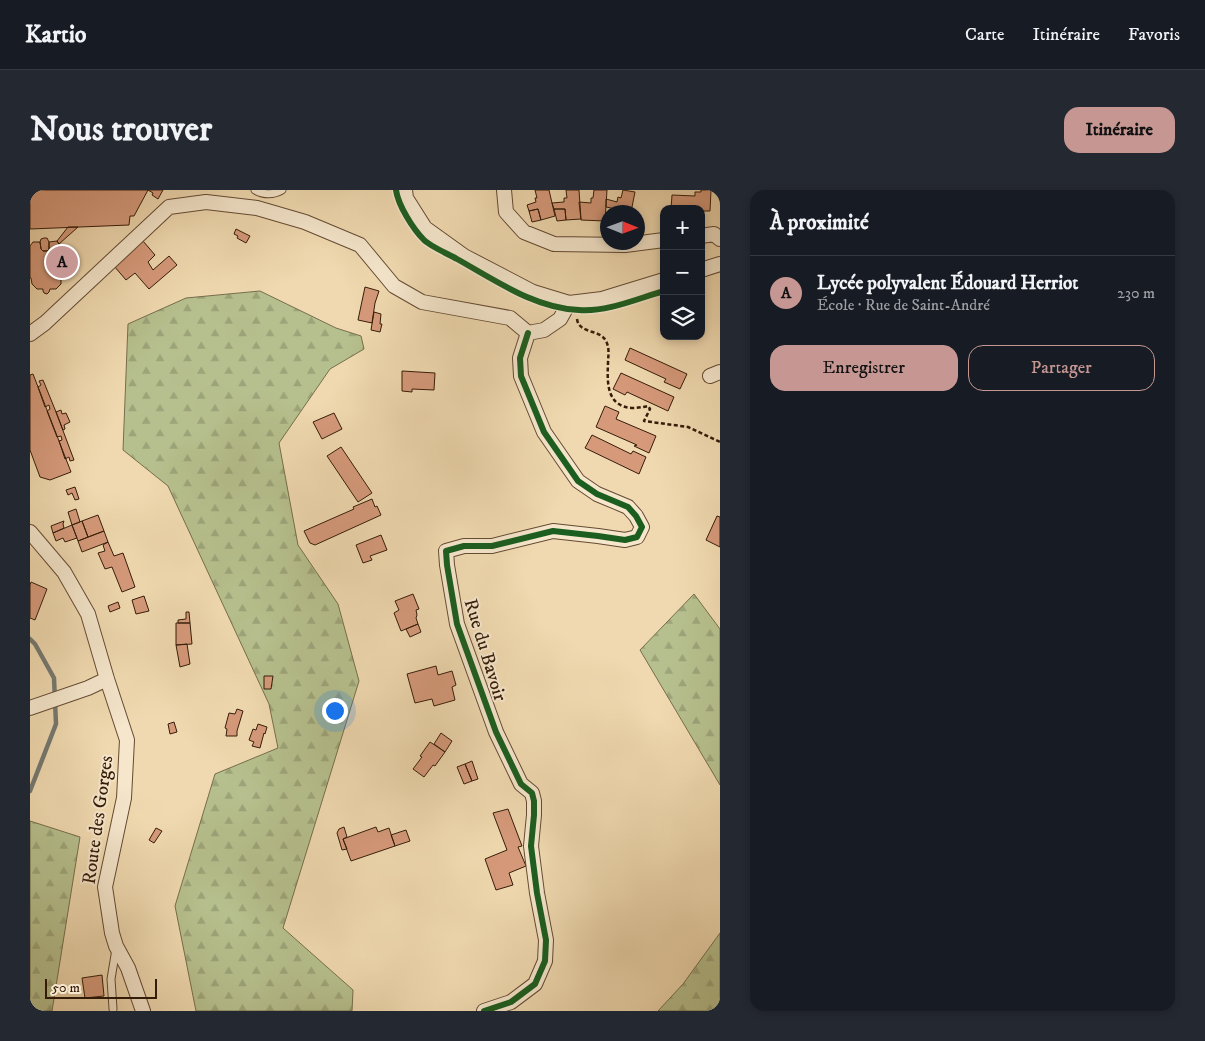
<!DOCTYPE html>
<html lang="fr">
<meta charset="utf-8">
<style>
:root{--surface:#171b24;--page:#242831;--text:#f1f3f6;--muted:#9ea1a6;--line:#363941;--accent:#c59692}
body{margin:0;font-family:"IM FELL DW Pica",serif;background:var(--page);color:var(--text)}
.controls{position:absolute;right:15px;top:15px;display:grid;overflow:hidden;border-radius:10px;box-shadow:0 2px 8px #0003}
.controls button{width:45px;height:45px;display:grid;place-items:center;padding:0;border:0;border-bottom:1px solid var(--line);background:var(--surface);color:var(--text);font:25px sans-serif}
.compass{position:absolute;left:570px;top:15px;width:45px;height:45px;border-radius:50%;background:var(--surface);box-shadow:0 2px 8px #0003;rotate:91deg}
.scale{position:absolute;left:15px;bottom:12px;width:112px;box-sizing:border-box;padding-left:5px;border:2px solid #351c09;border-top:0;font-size:14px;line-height:18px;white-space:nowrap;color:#351c09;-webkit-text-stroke:4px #f5e6cc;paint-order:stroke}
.you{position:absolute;left:304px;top:520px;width:18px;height:18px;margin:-12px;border:4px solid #fff;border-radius:50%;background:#1a73e8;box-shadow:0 0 0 8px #1a73e833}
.badge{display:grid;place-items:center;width:32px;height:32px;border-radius:50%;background:var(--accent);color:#111;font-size:16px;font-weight:700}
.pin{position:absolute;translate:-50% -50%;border:2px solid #fff;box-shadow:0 1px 5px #0006}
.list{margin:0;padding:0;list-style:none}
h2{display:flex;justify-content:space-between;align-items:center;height:65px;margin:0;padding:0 20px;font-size:21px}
h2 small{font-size:16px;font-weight:400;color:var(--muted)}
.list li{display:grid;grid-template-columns:32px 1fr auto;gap:15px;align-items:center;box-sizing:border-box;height:75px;padding:0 20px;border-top:1px solid var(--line)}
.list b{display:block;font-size:19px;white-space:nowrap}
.list p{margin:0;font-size:16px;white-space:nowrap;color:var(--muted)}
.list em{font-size:16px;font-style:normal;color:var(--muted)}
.actions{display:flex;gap:10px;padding:15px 20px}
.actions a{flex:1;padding:11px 0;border:1px solid var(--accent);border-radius:15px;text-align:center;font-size:18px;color:var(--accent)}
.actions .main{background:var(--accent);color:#111}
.icon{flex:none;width:28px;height:28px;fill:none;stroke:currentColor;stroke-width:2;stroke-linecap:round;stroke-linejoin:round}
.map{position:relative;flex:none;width:690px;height:821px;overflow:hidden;border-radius:15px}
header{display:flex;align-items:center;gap:30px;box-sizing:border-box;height:70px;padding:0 25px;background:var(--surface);border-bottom:1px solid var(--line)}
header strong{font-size:24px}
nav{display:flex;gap:28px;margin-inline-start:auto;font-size:18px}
.intro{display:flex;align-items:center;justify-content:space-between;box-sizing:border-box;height:120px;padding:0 30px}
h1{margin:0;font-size:35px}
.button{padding:12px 22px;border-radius:15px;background:var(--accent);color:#111;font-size:18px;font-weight:700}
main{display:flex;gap:30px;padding:0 30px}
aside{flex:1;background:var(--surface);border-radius:15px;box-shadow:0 2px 8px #0003}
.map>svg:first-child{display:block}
</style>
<header>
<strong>Kartio</strong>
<nav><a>Carte</a><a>Itinéraire</a><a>Favoris</a></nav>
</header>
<div class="intro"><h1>Nous trouver</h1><a class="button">Itinéraire</a></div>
<main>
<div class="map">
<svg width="690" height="821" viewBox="0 0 690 821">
<defs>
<pattern id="forest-firs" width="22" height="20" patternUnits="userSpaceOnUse" patternTransform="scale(1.25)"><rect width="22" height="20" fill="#b6c08e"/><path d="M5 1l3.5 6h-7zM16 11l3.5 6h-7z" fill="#9da479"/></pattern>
</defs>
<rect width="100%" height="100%" fill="#f0d9b0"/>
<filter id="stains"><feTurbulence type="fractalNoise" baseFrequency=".004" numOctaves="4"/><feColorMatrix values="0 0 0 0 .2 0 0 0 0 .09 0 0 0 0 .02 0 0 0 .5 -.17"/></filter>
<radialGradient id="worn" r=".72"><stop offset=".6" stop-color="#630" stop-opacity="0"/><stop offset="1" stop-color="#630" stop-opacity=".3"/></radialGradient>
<!-- forest -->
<path fill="url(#forest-firs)" stroke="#766e4c" d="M230,101L306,138L331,146L334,159L300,179L249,253L268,355L308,414L329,491L253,738L323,800L322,821H166L145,716L185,584L248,558L239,514L138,296L93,260L98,134L156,108Z
M664,404L690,439V595L610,460Z
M0,631L50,647L22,821H0Z
M690,743V821H628L653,794Z"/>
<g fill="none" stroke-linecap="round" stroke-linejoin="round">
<!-- stream -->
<path stroke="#757971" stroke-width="4.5" d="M0,449L5,454L24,488L26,534L0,601"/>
</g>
<!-- building -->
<path fill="#d69a7b" stroke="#351c09" d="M0,0H133L128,9L122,5L123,3L118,0L104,26H100L99,35L0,39Z
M505,0H519L525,26L511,30L508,19L499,21L497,15L506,12L505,8H507Z
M536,0H549L551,29L536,30L535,19H524L522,13L534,12V8H537Z
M564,0H577L575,31L551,30L549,12L561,13V8H563Z
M593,0L605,2L601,22H586V19L576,17V9L587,12L588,7L591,8Z
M671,0H681L680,21H671V19H641L642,5L665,6V2H671Z
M508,19L511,30L502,32L499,21Z
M524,19H535L536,30L527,31Z
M38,37H48L29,54L27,51Z
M206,39L220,46L216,53L207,48L208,46L204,44Z
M14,48H17L19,52V60L17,61H13L11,59L10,52L11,49Z
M27,51L29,54L30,62H32V87H31V94L26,99H20L19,102L17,104L14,103L13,101V99H7L2,94L1,88H0V56L3,52H10L11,59L13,61H17L19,60V52Z
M113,51L125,65L118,72L123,80L139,66L147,75L119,99L105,83L96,90L84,76Z
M335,97L349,101L345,113L342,133L328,130Z
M344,122L351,124L350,134H352L350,142L341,140Z
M600,158L657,184L650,199L634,192L636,189L595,170Z
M372,181L405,183L404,200L382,199V202L372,201Z
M591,183L644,207L638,221L597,202L595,205L583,199Z
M3,184L41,282L20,290L10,287L0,260V185Z
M13,190L26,222L44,270L40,271L39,267L35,269L29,251L32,250L31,246L27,247L17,221L20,219L19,215L15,217L8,197L11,195L9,191Z
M575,216L589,222L586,229L626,246L619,263L604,256L607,255L566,237Z
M31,220L32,224L36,223L40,232L34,235L35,239L33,240L26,222Z
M304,223L312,239L292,249L283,232Z
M562,245L601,264L603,261L616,267L609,284L555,258Z
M311,257L342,303L328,312L297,266Z
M45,297L49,309L45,310L42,303L38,305L36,300Z
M342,309L345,317L347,316L351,325L285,355L280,353L274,341L324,319L323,317Z
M46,319L50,332L42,335L38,322Z
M68,325L74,341L58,347L52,331Z
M687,326L690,327V357L676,350Z
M34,331L33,334L34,338L23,343L21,336Z
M52,331L58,347L48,351L42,335Z
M42,335L47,348L35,352L33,348L26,351L23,343Z
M74,341L78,352L52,362L48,351Z
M351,345L357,360L340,366L342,370L333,373L326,355Z
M78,352L84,366L93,363L105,397L92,402L82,377L75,379L68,363L75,361L73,355Z
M1,392L17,399L5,430L0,428V395Z
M383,404L389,419L386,420L387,425L386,428L388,434L371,441L364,423L369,420L365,411Z
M114,406L119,421L106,424L102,410Z
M88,412L90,418L80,422L78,416Z
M156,422H159L160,433H148V430L156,429Z
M146,433H160L162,454L146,455Z
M388,434L391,442L380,447L376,439Z
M157,454L160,474L150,477L146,455Z
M406,476L408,485L422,481L426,495L422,497L425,510L404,516L402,509L385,513L377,484Z
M234,486H243L241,499H234Z
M207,519L213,521L207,541V546H196L197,539L195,538L199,523L205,524Z
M144,532L147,542L140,544L138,534Z
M228,534L237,537L235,544L234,543L230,558L222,556L224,552L219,550L223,539L226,540Z
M411,543L422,551L415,562L404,554Z
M400,552L415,562L405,576L403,575L394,587L383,579L392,567L390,566Z
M442,571L448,589L442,591L435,574Z
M435,574L442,591L434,594L427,577Z
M478,619L492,656L488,657L496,676L479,683L483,695L466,700L455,669L477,660L463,623Z
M314,637L317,647L313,649L317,659L312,660L307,643L309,639Z
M346,637L348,642L359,638L365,656L321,671L313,649Z
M126,638L132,641L124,653L119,650Z
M376,640L380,651L365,656L361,645Z
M72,785L74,806L55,808L52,788Z"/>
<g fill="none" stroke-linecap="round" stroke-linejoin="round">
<!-- lane casing -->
<g stroke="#644b33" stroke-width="9">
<path id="lane" d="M225,0C233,5 244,5 252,0
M83,819L81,789L86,759"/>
</g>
<!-- street casing -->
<g stroke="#644b33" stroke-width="16">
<path id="street" d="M375,0L376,8L395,38L434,66L503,102L539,113L572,109L634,90
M474,0L476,22L494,42L524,54L595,55L634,50
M671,46L684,44L690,49
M671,80L690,74
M0,144L15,133L139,17L176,12L227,18L275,32L330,55L364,96L392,112L480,128L498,143L514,140L530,129L539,113
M680,186L690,182
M0,342L34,382L58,424L77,489L97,550L94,608L75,697L82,743L86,756L98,778L113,821
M0,518L58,498L77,489
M454,821L481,812L505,794L515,771L516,750L507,703L501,656L504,625V611L502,603L491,594L466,542L427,434L417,375L416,361L434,356H462L523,341L568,346L595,350L607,347L612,337L606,326L598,317L567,304L548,291L514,242L491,186L490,168L498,143"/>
</g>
<!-- path -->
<path stroke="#351c09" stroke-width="2.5" stroke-dasharray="4 2.5" stroke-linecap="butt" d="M547,129C549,144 570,139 576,151C580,159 578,166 578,174C577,194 577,217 603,218C608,218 613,217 618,216L620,219L614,231L658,237L690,252"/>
<!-- lane -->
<use href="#lane" stroke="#f5e6cc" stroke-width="7"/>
<!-- street -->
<use href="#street" stroke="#f5e6cc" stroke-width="14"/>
<!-- cycleway casing -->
<g stroke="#f5e6cc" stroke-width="9">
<path id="cycleway" d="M366,0C368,15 383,39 394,50C400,56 418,64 427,69C465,90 504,118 549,120C578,122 606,109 634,101
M454,821L481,812L505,794L515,771L516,750L507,703L501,656L504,625V611L502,603L491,594L466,542L427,434L417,375L416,361L434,356H462L523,341L568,346L595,350L607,347L612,337L606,326L598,317L567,304L548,291L514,242L491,186L490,168L498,143"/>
</g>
<!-- cycleway -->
<use href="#cycleway" stroke="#1b5e20" stroke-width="6"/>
</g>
<g text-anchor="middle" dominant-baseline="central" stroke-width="4" stroke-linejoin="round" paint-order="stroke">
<!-- street labels -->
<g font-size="19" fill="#351c09" stroke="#f5e6cc">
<text transform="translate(455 460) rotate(73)">Rue du Bavoir</text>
<text transform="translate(68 630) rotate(-82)">Route des Gorges</text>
</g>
</g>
<rect width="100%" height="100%" filter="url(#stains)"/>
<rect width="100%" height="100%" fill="url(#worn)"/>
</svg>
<div class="controls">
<button>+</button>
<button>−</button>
<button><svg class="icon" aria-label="layers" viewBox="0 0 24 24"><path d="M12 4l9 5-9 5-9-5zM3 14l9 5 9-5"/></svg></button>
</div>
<svg class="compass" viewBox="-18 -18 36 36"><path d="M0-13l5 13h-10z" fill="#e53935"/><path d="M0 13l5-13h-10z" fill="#9ea1a6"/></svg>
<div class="scale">50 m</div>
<div class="you"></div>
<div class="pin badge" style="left:32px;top:72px">A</div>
</div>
<aside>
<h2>À proximité<small></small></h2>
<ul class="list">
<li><span class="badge">A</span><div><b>Lycée polyvalent Édouard Herriot</b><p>École · Rue de Saint-André</p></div><em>230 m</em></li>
</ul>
<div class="actions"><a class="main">Enregistrer</a><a>Partager</a></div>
</aside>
</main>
